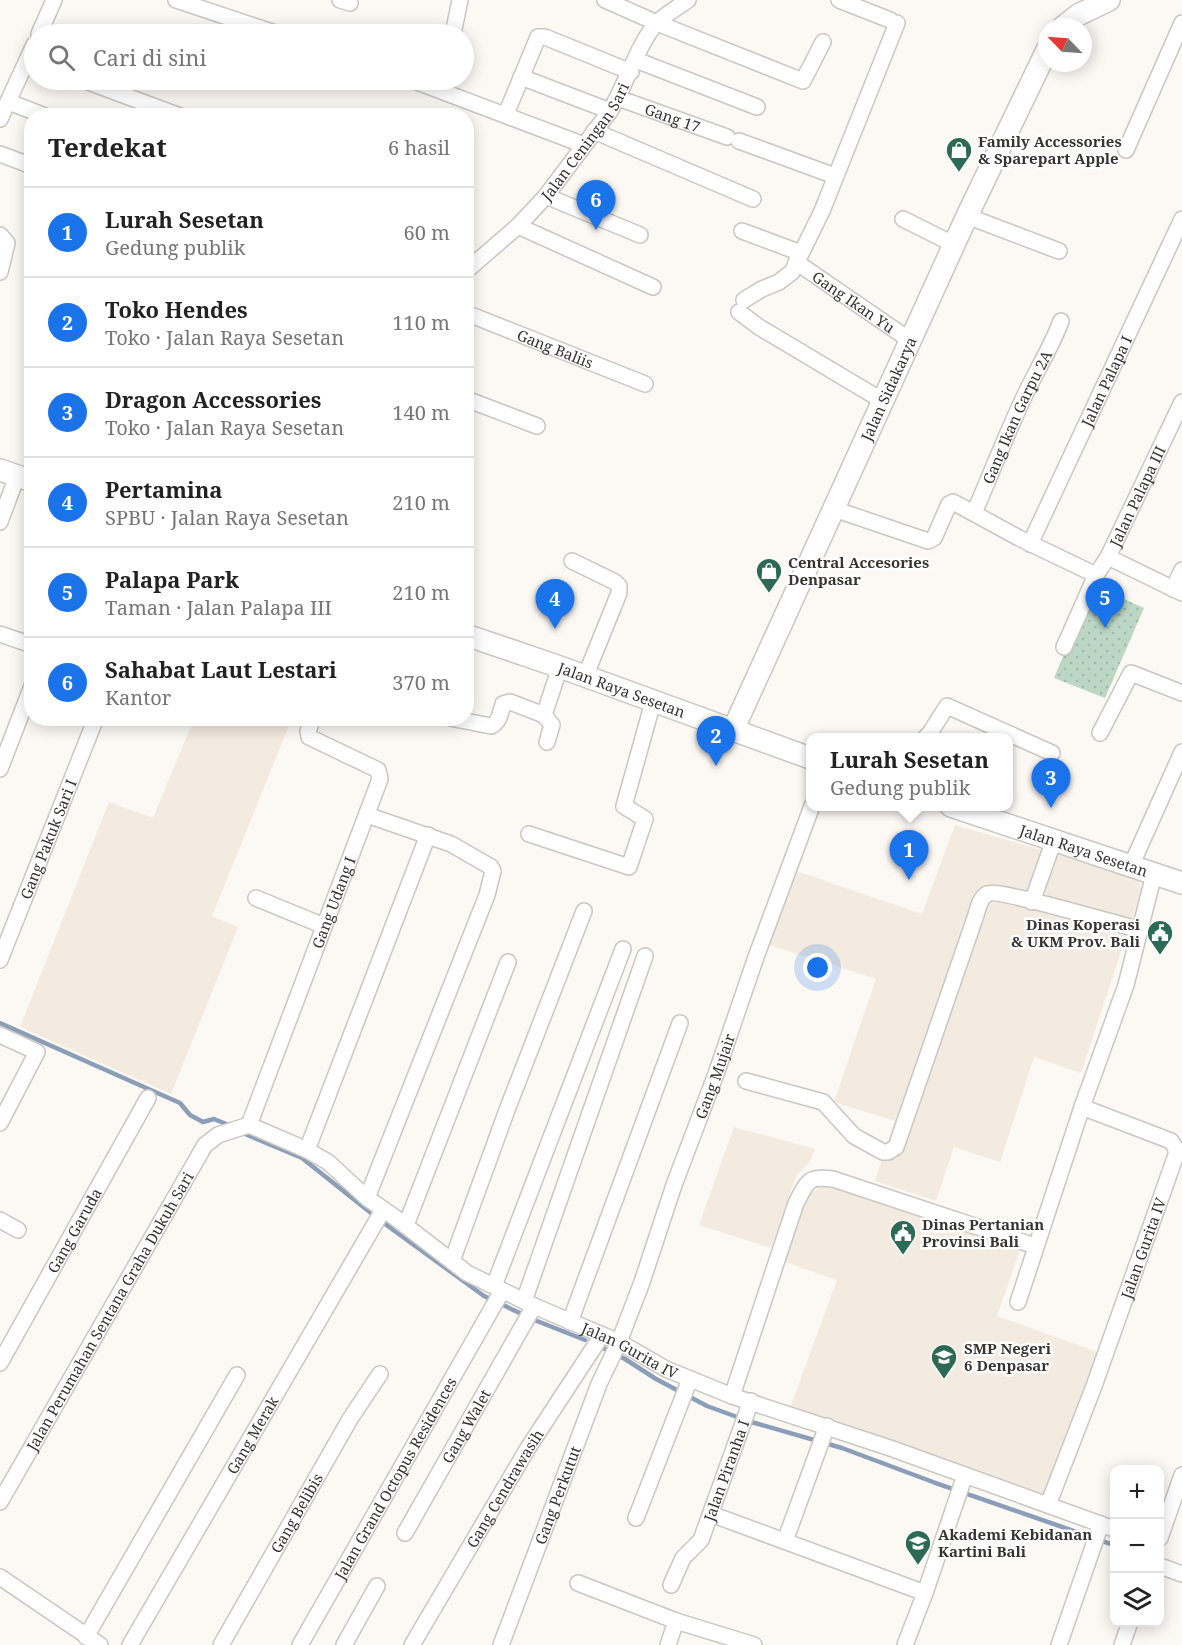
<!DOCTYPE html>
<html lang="id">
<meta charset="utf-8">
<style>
:root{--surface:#fff;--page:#f6f6f6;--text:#222;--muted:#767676;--line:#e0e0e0;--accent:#1a73e8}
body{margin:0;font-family:"Noto Serif",serif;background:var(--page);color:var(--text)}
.controls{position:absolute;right:18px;bottom:18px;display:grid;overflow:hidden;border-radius:12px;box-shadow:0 3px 15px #0003}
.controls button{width:54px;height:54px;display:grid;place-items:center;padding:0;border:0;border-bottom:2px solid var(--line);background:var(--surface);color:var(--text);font:30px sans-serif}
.compass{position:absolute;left:1038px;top:18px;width:54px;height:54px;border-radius:50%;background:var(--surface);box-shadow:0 3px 15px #0003;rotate:295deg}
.you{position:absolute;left:818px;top:968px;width:21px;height:21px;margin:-15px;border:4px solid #fff;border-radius:50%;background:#1a73e8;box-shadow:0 0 0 9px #1a73e833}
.badge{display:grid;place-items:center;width:39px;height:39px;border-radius:50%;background:var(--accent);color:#fff;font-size:20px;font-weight:700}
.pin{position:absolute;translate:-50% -50px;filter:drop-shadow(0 2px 3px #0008)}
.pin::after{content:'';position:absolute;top:32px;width:21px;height:18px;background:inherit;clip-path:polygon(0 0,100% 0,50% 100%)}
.popup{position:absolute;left:806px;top:733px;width:207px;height:78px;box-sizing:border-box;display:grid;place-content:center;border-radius:12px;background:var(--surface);filter:drop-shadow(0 2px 4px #0005);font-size:20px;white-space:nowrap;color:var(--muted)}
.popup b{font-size:22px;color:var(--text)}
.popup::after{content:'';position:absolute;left:50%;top:100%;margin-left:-12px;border:12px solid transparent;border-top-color:var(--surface)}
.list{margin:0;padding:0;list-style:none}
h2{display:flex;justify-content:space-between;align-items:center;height:78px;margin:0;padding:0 24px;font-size:26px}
h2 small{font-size:20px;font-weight:400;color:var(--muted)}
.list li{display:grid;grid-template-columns:39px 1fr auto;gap:18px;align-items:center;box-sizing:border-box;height:90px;padding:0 24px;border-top:2px solid var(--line)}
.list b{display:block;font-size:22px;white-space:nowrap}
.list p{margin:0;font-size:20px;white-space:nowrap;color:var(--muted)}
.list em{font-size:20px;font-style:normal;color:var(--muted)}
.icon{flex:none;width:33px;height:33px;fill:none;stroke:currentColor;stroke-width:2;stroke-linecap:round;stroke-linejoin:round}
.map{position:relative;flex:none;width:1182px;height:1645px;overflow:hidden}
.search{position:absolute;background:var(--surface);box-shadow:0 3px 15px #0003;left:24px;top:24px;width:450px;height:66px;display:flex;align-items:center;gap:15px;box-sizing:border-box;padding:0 21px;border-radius:33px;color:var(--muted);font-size:22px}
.panel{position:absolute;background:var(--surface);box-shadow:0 3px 15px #0003;left:24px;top:108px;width:450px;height:618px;border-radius:24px}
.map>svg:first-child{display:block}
</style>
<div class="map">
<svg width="1182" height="1645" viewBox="0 0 1182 1645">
<defs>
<pattern id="park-dots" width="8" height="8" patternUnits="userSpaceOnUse" patternTransform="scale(1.5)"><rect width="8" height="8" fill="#bcd8c5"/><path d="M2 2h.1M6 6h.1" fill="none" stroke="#a2baaa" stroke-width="1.8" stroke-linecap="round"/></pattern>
</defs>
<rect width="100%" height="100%" fill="#fcf8f4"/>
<!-- built -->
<path fill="#f3eae0" d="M194,719H304L301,726L290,723L212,916L238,927L171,1094L20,1027L109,802L153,818Z
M955,825L1139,878L1141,891L1081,1073L1034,1057L1000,1162L954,1147L936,1201L875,1181L895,1121L834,1102L876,979L764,943L790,869L922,914Z
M734,1127L815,1149L809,1163L796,1176L771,1248L699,1225Z
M821,1187L881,1194L1020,1250L997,1316L1097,1352L1044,1497L790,1408L837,1280L785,1262L803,1205L811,1193Z"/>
<!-- park -->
<path fill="url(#park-dots)" d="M1093,585L1144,608L1105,698L1054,678Z"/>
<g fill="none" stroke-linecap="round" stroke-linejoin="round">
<!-- stream -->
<path stroke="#8b9eb7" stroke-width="4.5" d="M0,1023L180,1103L190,1115L203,1122L214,1119L231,1126
M238,1131L302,1158L381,1221L484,1296L524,1315
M532,1319L585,1340
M603,1348L625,1359L656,1379L707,1406L748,1421L842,1448L933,1482L1114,1545"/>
<!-- street casing -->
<g stroke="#cac6c2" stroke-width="18">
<g id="street">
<path d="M176,0L278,34"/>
<path d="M340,0L350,3"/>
<path d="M605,0L657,23L803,81L823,42"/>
<path d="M839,0L890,20"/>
<path d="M39,34L54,0"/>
<path d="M453,34L460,0"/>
<path d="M636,60L757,107"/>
<path d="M521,77L610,111"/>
<path d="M83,80L180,116"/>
<path d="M412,80L584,145"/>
<path id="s1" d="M618,98L727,137"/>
<path d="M9,102L45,116"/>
<path d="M506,114L538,37H545L631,72"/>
<path d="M0,119L34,45"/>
<path d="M594,131L753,199"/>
<path d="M739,141L835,176"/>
<path d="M1126,150L1182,23"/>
<path d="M0,154L32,166"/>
<path d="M546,196L640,235"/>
<path d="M967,216L1059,251"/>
<path d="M903,219L955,245"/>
<path d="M518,226L653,287"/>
<path d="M742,231L801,253"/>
<path d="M0,235L7,243L0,272"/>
<path id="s2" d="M796,262L911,341"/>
<path id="s3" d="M466,271L518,226L546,196L610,111C625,87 639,41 657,23C666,14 678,7 688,0"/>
<path d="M744,300L762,289L779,282L792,272L822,211L897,23"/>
<path d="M739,312L759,327L883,401"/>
<path id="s4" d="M466,313L645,384"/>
<path d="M466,399L537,426"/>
<path d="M834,509L928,541L934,538L949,504L953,502L1019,538L1096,575"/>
<path id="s5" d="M974,513C991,474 1006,435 1024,397C1036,371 1051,348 1061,321"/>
<path d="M0,522L17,476"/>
<path id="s6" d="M1030,544L1182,219"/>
<path d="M1108,557L1182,593"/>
<path d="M572,561L615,582L619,586V593L585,677"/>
<path d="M1173,589L1182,570"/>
<path d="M0,634L32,645"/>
<path id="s7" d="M1064,647L1096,575L1108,557L1182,402"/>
<path d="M544,715L552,725L547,742"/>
<path d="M450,718L491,726C499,723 501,712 503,704L510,702L544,715L560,667"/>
<path d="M1100,733L1131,673L1182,693"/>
<path d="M925,738L930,733L947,706L1052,753"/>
<path d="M0,769L32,686"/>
<path d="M529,834L629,867L645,819L624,806L653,702"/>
<path d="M1131,866L1182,752"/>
<path d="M256,898L324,926"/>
<path d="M1032,902L1054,840"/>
<path id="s8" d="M0,960L96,718"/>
<path d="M0,1035L37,1052L0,1123"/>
<path d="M746,1081L823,1102L854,1136L883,1152H888L896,1147L976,915C978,908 980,898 987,894C997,888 1120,925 1141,930"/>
<path id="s9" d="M249,1125L307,1150L328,1162L367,1198L393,1216L467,1273L534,1306L619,1342L666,1369L732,1396L890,1448L1114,1529"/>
<path id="s10" d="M249,1125L380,779L378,770L309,737L308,731L313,718"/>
<path d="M307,1150L428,835"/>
<path d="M367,1198L487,895L493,871L491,867L451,844L367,815"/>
<path d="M0,1220L18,1230"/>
<path d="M406,1225L508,962"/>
<path d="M452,1261L507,1110L584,911"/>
<path d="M494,1286L623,949"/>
<path d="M524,1301L645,956"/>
<path d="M1018,1302L1082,1107L1126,985L1154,874"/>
<path d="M570,1322L680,1023"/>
<path id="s11" d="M0,1363L148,1098"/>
<path d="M732,1396L796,1203C808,1181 807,1176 833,1179L1035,1246"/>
<path id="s12" d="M0,1502L205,1145L218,1135L249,1125"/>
<path id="s13" d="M1048,1505L1094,1386L1176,1155V1149L1171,1141L1082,1107"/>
<path d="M711,1514L925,1593"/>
<path d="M636,1518L690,1379"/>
<path id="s14" d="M405,1533L534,1306"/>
<path d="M1160,1538L1182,1475"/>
<path d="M785,1541L827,1426"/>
<path d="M1160,1566L1182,1574"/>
<path d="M0,1577L100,1645"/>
<path d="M578,1583L676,1621L754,1645"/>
<path id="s15" d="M671,1585L683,1558L701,1540L751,1401"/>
<path d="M86,1637L237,1375"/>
<path id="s16" d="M130,1645L383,1210"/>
<path id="s17" d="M221,1645L350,1419L380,1374"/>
<path id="s18" d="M300,1645L502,1291"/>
<path d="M344,1645L377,1586"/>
<path id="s19" d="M412,1645L528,1448L602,1335"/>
<path id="s20" d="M501,1645L599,1384L619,1342L642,1282L674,1185L716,1074L756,957L812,806"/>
<path d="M668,1645L676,1621"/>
<path d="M905,1645L925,1593L965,1475"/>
<path d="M1059,1645L1101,1524"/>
<path d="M1122,1645L1130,1622"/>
</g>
</g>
<!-- secondary casing -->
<g stroke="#cac6c2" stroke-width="24">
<g id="secondary">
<path d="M1063,27L1078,15L1109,0"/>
<path d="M0,470L32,481"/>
<path id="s21" d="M466,635L560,667L810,758"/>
<path id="s22" d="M733,730L967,216L1047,50"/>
<path id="s23" d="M951,806L1182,883"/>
</g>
</g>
<!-- street -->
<use href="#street" stroke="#fff" stroke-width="15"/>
<!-- secondary -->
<use href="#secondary" stroke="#fff" stroke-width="21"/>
</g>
<!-- icons -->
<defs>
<g id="shop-pin" transform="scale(1.35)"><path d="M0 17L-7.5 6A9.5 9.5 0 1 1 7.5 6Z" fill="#2c6a56" stroke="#fff"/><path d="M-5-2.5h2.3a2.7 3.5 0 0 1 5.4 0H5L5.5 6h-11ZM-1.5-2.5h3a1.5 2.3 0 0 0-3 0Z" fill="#fff"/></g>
<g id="civic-pin" transform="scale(1.35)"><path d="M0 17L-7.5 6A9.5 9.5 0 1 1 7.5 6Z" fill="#2c6a56" stroke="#fff"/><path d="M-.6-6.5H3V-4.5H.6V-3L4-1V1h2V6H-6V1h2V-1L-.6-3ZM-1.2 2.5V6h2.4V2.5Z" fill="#fff"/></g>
<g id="school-pin" transform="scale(1.35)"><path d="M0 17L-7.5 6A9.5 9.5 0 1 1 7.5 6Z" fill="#2c6a56" stroke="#fff"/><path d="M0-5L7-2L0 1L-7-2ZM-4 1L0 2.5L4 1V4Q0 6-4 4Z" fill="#fff"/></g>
<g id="university-pin" transform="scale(1.35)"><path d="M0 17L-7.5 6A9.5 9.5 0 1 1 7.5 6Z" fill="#2c6a56" stroke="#fff"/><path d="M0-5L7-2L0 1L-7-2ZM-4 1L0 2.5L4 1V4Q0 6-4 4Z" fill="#fff"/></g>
</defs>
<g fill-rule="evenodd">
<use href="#shop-pin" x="959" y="150"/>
<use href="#shop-pin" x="769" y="571"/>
<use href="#civic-pin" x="1160" y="933"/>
<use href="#civic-pin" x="903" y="1233"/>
<use href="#school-pin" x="944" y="1357"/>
<use href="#university-pin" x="918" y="1543"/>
</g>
<g text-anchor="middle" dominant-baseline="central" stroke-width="5" stroke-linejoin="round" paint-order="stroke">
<!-- street labels -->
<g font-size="15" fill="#363433" stroke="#fff">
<text stroke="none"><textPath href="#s1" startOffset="58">Gang 17</textPath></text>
<text stroke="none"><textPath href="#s3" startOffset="177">Jalan Ceningan Sari</textPath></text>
<text stroke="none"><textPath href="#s2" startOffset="70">Gang Ikan Yu</textPath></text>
<text stroke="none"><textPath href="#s4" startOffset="96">Gang Baliis</textPath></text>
<text stroke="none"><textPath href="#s6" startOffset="180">Jalan Palapa I</textPath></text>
<text stroke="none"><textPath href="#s22" startOffset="375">Jalan Sidakarya</textPath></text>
<text stroke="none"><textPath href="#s5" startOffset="105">Gang Ikan Garpu 2A</textPath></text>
<text stroke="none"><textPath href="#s7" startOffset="168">Jalan Palapa III</textPath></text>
<text stroke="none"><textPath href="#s21" startOffset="165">Jalan Raya Sesetan</textPath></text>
<text stroke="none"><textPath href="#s8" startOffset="130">Gang Pakuk Sari I</textPath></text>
<text stroke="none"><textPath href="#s23" startOffset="140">Jalan Raya Sesetan</textPath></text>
<text stroke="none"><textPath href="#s10" startOffset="238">Gang Udang I</textPath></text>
<text stroke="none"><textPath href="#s20" startOffset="608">Gang Mujair</textPath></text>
<text stroke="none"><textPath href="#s11" startOffset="152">Gang Garuda</textPath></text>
<text stroke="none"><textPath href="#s13" startOffset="274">Jalan Gurita IV</textPath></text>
<text stroke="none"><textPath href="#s12" startOffset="220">Jalan Perumahan Sentana Graha Dukuh Sari</textPath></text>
<text stroke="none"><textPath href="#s9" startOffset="446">Jalan Gurita IV</textPath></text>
<text stroke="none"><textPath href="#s14" startOffset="123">Gang Walet</textPath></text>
<text stroke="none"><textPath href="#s16" startOffset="243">Gang Merak</textPath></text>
<text stroke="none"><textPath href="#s15" startOffset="129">Jalan Piranha I</textPath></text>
<text stroke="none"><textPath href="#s18" startOffset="192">Jalan Grand Octopus Residences</textPath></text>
<text stroke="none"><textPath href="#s19" startOffset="182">Gang Cendrawasih</textPath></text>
<text stroke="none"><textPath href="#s20" startOffset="160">Gang Perkutut</textPath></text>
<text stroke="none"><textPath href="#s17" startOffset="152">Gang Belibis</textPath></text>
</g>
<!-- poi labels -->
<g font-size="15" font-weight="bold" fill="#363433" stroke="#fff" text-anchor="start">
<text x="978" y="141">Family Accessories<tspan x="978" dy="17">&amp; Sparepart Apple</tspan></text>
<text x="788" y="562">Central Accesories<tspan x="788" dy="17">Denpasar</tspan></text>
<text x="1140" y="924" text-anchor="end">Dinas Koperasi<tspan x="1140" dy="17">&amp; UKM Prov. Bali</tspan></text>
<text x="922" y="1224">Dinas Pertanian<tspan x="922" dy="17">Provinsi Bali</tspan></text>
<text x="964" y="1348">SMP Negeri<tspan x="964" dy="17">6 Denpasar</tspan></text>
<text x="938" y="1534">Akademi Kebidanan<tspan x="938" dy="17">Kartini Bali</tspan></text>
</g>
</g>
</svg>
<div class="controls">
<button>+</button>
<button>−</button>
<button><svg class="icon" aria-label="layers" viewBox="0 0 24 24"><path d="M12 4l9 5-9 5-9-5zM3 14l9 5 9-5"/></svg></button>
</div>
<svg class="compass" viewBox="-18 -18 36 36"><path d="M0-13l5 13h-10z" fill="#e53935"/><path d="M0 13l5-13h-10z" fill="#767676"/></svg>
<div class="you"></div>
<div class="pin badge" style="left:909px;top:880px">1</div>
<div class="popup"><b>Lurah Sesetan</b>Gedung publik</div>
<div class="pin badge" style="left:716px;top:766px">2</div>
<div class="pin badge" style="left:1051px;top:808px">3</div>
<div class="pin badge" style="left:555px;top:629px">4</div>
<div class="pin badge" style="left:1105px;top:628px">5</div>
<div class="pin badge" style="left:596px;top:230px">6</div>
<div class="search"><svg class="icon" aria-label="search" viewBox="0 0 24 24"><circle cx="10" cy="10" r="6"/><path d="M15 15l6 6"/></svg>Cari di sini</div>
<section class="panel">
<h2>Terdekat<small>6 hasil</small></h2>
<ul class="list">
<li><span class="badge">1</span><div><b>Lurah Sesetan</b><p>Gedung publik</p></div><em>60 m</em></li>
<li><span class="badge">2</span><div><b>Toko Hendes</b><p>Toko · Jalan Raya Sesetan</p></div><em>110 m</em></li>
<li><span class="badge">3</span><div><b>Dragon Accessories</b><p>Toko · Jalan Raya Sesetan</p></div><em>140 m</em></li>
<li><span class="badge">4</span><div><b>Pertamina</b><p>SPBU · Jalan Raya Sesetan</p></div><em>210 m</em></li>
<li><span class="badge">5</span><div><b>Palapa Park</b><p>Taman · Jalan Palapa III</p></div><em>210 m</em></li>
<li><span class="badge">6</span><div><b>Sahabat Laut Lestari</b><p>Kantor</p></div><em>370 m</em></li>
</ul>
</section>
</div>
